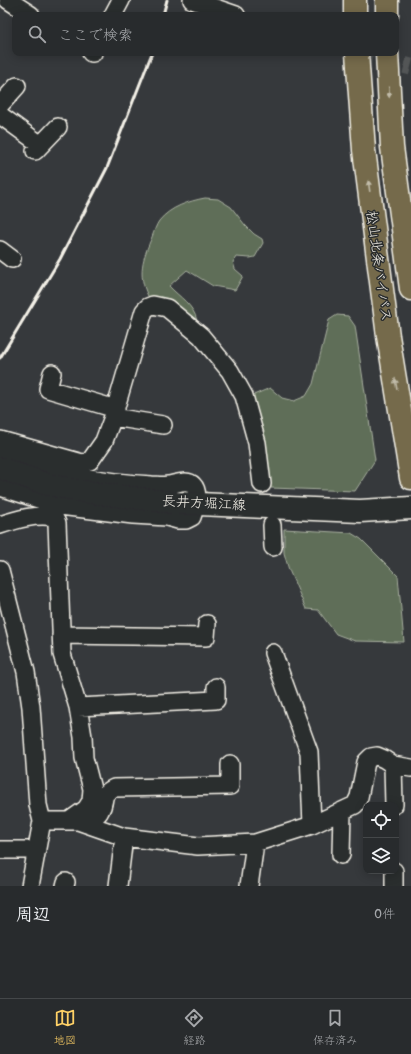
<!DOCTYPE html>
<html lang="ja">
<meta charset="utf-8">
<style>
:root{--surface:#282b2d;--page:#343739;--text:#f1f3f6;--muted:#a5a7aa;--line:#444749;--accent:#ffd166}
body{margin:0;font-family:"Balsamiq Sans","Klee One",sans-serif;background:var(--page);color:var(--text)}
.controls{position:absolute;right:12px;bottom:12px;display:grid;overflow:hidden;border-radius:8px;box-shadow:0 2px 10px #0003}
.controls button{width:36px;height:36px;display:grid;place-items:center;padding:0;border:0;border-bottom:1px solid var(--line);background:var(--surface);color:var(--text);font:20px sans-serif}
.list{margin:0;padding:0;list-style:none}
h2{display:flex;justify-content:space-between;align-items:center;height:52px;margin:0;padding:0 16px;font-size:17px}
h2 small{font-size:13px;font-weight:400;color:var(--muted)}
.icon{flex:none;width:22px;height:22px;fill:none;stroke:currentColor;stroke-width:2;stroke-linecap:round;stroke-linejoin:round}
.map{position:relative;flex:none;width:411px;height:886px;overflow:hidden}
.search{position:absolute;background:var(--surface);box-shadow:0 2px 10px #0003;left:12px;right:12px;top:12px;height:44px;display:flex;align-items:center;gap:10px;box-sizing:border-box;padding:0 14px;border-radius:8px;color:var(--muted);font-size:15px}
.sheet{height:112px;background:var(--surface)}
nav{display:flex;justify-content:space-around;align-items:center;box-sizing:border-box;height:56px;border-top:1px solid var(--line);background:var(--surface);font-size:11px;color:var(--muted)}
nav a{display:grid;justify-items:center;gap:2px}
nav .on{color:var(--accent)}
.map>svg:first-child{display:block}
</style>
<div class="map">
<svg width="411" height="886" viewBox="0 0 411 886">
<rect width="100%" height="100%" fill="#36393c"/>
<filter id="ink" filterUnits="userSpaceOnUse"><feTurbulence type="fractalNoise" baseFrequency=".025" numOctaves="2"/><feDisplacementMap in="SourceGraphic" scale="8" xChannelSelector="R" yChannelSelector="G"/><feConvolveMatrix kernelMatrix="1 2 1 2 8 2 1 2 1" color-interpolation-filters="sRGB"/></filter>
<g filter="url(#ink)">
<!-- green -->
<path fill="#5e6e58" stroke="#a9b0a0" d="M205,198L218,199L231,207L245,225L254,234L262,239L263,243L255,257L250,258L236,257L233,262L235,269L243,276L235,290L213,286L187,270L169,286C179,297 194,305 197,321L195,322L148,296C137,274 143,258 152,237C154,232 156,225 159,221C170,207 189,201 205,198Z
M337,315L348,316L355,326L375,460L355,491L271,488L249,397L270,388L282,398L294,401L306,396L313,384L329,320Z
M284,529L351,533L361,539L398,576L404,642L355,641L336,634L318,610L306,609L289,570L284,553Z"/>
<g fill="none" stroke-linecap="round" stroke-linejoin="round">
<!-- street-tunnel -->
<path stroke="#525556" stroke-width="17" stroke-dasharray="17 8" stroke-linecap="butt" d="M356,53L411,67"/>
<!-- street casing -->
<g stroke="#f4f1e8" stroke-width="20">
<path id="street" d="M8,0L31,15
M192,0L236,15
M113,15L121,0
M91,53H93
M0,105L17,86
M0,115L41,145
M35,151L58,127
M0,250L12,259
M52,373L48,389L116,409
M113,417L163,425
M0,440L82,463L90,461L104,441L113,417L144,311L148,307L153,305L167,308L201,336L230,371L244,396L257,443L262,484
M0,454C51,473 98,482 152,485C157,485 162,486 167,485C175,485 187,478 193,485C200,492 195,509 192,517L186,520H178L167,517L133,515L60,506L0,487
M0,525C18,519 35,514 54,517L57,523L62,654L78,707L83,737L84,758L92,789L91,801L86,809L69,821
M272,525L273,547
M0,570L26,672L31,707L38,805L42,821L30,886
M61,635L206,637L207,624
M273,653L309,752L312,825
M78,707L216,700V687
M393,765L394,805
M42,821H78L124,837L198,846L255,843L312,825L355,805L359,797L366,762L371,757L377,756L384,759L393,765L411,768
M86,824C90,820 98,816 100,811C107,800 99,795 114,788L230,786V764
M0,850H37
M341,855L342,811
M394,871V886
M65,886L66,882
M118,886L124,837
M249,886L255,843"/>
</g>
<!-- secondary casing -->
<g stroke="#f4f1e8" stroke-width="25">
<path id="secondary" d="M0,468L46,484L80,491L176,503L360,511L411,508"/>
</g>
<!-- highway casing -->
<g stroke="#f4f1e8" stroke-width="25">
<path id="highway" d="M355,0V15
M387,15V0
M357,53L364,150L388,336L411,478
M387,53L392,147L411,289"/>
</g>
<!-- street -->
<use href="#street" stroke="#2a2d2e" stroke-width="17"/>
<!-- secondary -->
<use href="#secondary" stroke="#2a2d2e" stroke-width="22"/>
<!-- highway -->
<use href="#highway" stroke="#746b4b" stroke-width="22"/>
<!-- rail -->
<path stroke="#f4f1e8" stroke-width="3" d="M163,15L167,0
M0,358L60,259L107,168L152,53"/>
</g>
<!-- one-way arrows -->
<defs><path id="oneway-solid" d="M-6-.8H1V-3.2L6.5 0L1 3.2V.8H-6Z"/></defs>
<g fill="#c1bba9">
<use href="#oneway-solid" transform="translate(389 92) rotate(87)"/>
<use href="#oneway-solid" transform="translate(369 186) rotate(-98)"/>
<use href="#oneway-solid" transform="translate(396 384) rotate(-99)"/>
</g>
</g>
<g text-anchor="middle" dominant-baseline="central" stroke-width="3" stroke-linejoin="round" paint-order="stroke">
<!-- street labels -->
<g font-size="14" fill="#f4f1e8" stroke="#2a2d2e">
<text transform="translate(379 266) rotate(82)">松山北条バイパス</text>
<text transform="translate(204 503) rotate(3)">長井方堀江線</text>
</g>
</g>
</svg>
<div class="controls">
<button><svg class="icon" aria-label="locate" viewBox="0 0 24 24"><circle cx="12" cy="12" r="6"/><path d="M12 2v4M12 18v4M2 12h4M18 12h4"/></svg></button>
<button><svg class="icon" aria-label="layers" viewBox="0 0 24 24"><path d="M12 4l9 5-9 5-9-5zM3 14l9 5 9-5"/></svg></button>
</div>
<div class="search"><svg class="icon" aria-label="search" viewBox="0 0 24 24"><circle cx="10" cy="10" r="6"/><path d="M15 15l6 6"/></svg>ここで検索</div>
</div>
<section class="sheet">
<h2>周辺<small>0件</small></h2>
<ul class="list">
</ul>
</section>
<nav>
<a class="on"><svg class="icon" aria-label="map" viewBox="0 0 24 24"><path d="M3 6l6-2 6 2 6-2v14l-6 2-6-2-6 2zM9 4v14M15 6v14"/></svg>地図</a>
<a><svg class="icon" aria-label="directions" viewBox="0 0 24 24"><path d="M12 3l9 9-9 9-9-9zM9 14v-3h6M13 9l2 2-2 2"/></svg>経路</a>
<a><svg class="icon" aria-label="saved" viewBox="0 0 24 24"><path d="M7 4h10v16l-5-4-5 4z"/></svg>保存済み</a>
</nav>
